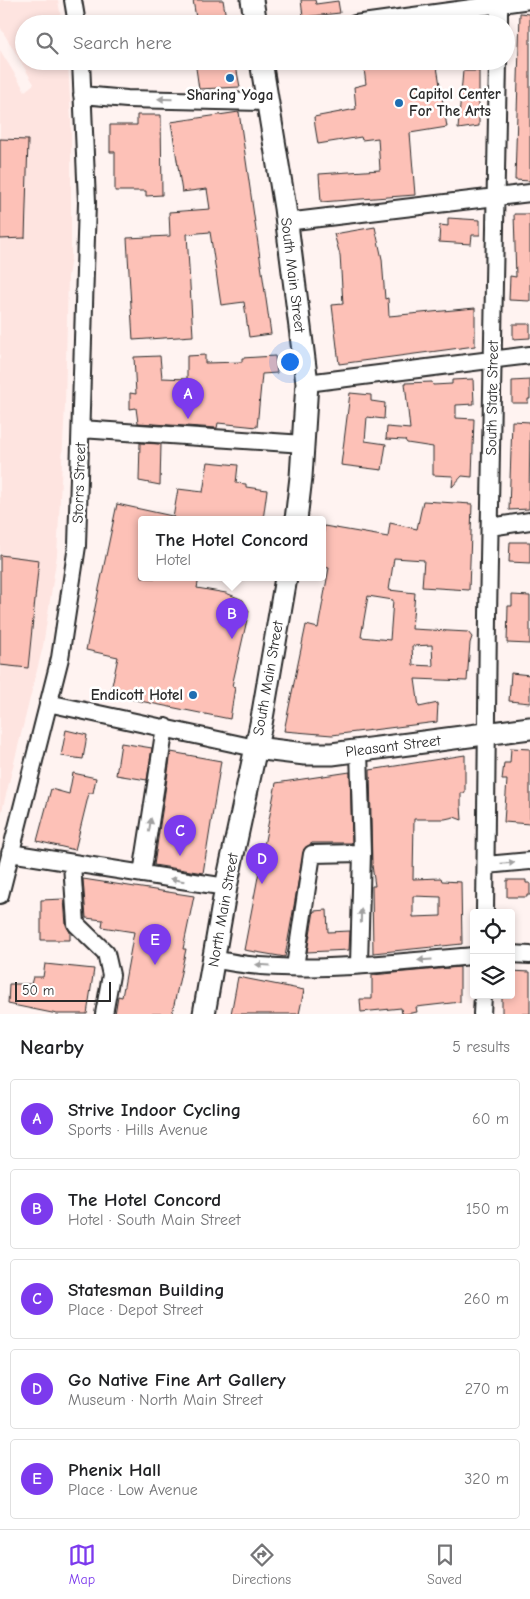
<!DOCTYPE html>
<meta charset="utf-8">
<style>
:root{--surface:#fff;--page:#f2f2f2;--text:#202124;--muted:#757577;--line:#e0e0e0;--accent:#7c3aed}
body{margin:0;font-family:"Comic Neue",sans-serif;background:var(--page);color:var(--text)}
.controls{position:absolute;right:15px;bottom:15px;display:grid;overflow:hidden;border-radius:5px;box-shadow:0 2px 8px #0003}
.controls button{width:45px;height:45px;display:grid;place-items:center;padding:0;border:0;border-bottom:1px solid var(--line);background:var(--surface);color:var(--text);font:25px sans-serif}
.scale{position:absolute;left:15px;bottom:12px;width:96px;box-sizing:border-box;padding-left:5px;border:2px solid #2b2b2b;border-top:0;font-size:14px;line-height:18px;white-space:nowrap;color:#2b2b2b;-webkit-text-stroke:4px #fff;paint-order:stroke}
.you{position:absolute;left:289px;top:361px;width:18px;height:18px;margin:-12px;border:4px solid #fff;border-radius:50%;background:#1a73e8;box-shadow:0 0 0 8px #1a73e833}
.badge{display:grid;place-items:center;width:32px;height:32px;border-radius:50%;background:var(--accent);color:#fff;font-size:16px;font-weight:700}
.pin{position:absolute;translate:-50% -41px;filter:drop-shadow(0 1px 2px #0008)}
.pin::after{content:'';position:absolute;top:26px;width:18px;height:15px;background:inherit;clip-path:polygon(0 0,100% 0,50% 100%)}
.popup{position:absolute;left:138px;top:516px;width:188px;height:65px;box-sizing:border-box;display:grid;place-content:center;border-radius:5px;background:var(--surface);filter:drop-shadow(0 1px 4px #0005);font-size:16px;white-space:nowrap;color:var(--muted)}
.popup b{font-size:19px;color:var(--text)}
.popup::after{content:'';position:absolute;left:50%;top:100%;margin-left:-10px;border:10px solid transparent;border-top-color:var(--surface)}
.list{margin:0;padding:0;list-style:none}
h2{display:flex;justify-content:space-between;align-items:center;height:65px;margin:0;padding:0 20px;font-size:21px}
h2 small{font-size:16px;font-weight:400;color:var(--muted)}
.list li{display:grid;grid-template-columns:32px 1fr auto;gap:15px;align-items:center;box-sizing:border-box;height:80px;margin:0 10px 10px;padding:0 10px;border:1px solid var(--line);border-radius:5px}
.list b{display:block;font-size:19px;white-space:nowrap}
.list p{margin:0;font-size:16px;white-space:nowrap;color:var(--muted)}
.list em{font-size:16px;font-style:normal;color:var(--muted)}
.icon{flex:none;width:28px;height:28px;fill:none;stroke:currentColor;stroke-width:2;stroke-linecap:round;stroke-linejoin:round}
.map{position:relative;flex:none;width:530px;height:1014px;overflow:hidden}
.search{position:absolute;background:var(--surface);box-shadow:0 2px 8px #0003;left:15px;right:15px;top:15px;height:55px;display:flex;align-items:center;gap:12px;box-sizing:border-box;padding:0 18px;border-radius:28px;color:var(--muted);font-size:19px}
.sheet{height:515px;background:var(--surface)}
nav{display:flex;justify-content:space-around;align-items:center;box-sizing:border-box;height:70px;border-top:1px solid var(--line);background:var(--surface);font-size:14px;color:var(--muted)}
nav a{display:grid;justify-items:center;gap:2px}
nav .on{color:var(--accent)}
.map>svg:first-child{display:block}
</style>
<div class="map">
<svg width="530" height="1014" viewBox="0 0 530 1014">
<rect width="100%" height="100%" fill="#fff3f1"/>
<filter id="ink" filterUnits="userSpaceOnUse"><feTurbulence type="fractalNoise" baseFrequency=".02" numOctaves="2"/><feDisplacementMap in="SourceGraphic" scale="10" xChannelSelector="R" yChannelSelector="G"/><feConvolveMatrix kernelMatrix="1 2 1 2 8 2 1 2 1" color-interpolation-filters="sRGB"/></filter>
<g filter="url(#ink)">
<!-- built -->
<path fill="#fee4e0" d="M0,0H58L62,24H24V61H68L71,121V256L68,277L65,406L57,555L43,646L0,819V50L25,91L34,84L0,27Z"/>
<!-- building -->
<path fill="#fdc1b7" stroke="#2b2b2b" fill-rule="evenodd" d="M193,0H223L227,24H197Z
M301,0H315L316,4L338,1L340,13L303,17Z
M520,13L530,14V181L515,180Z
M195,61H235L240,87L199,89Z
M363,61H436L447,127L410,133L415,195L321,202L319,174L380,170L378,138L362,140L361,137L318,144L315,126L314,117L356,109L354,87L366,84Z
M463,71H479V126L458,129Z
M239,112L271,334L249,337L244,302L221,305L210,232L187,234L193,336L133,340L127,238L170,236L169,212L210,209L207,189L182,192L171,122Z
M137,115H161L162,195L146,196V191H115V152H110V125H137Z
M0,139L28,140L25,238L0,239Z
M514,214H530V301L509,300L510,276L516,277Z
M448,218L480,220V235H472L471,244L439,242L440,225L448,226Z
M375,227L382,259L385,299L388,298L389,316L475,308V346L339,364L332,305L343,304L340,255L334,234Z
M513,324H530V338L513,339Z
M205,355V363L242,362V358L275,356L277,373L262,374L257,427L218,423L217,428L138,423L136,408L130,409V393L136,394L134,357L160,356L162,378L187,379V356Z
M473,379L474,404L456,405V418L474,419L472,477L462,476L452,487L453,476L433,475V447L407,443L405,440L386,439L387,427L410,429L405,383L432,382L433,385L452,384V380Z
M530,380V399H528V403H512V381Z
M350,393L371,395V401L385,403L384,419L367,417L365,441L386,444L382,470L341,465Z
M512,421L530,422L529,509L509,510Z
M140,443L161,444L160,485L139,481Z
M208,462L238,465L236,483L246,484V487L267,490L263,520H191L173,518L178,489L203,492Z
M423,501L472,504L469,590L422,587L424,560L394,558L389,590L415,593L412,629L468,632L472,637L470,643L467,681L415,679L419,707L438,703L437,722L332,735L284,731L306,625L318,628L329,568L322,567L324,526L388,537L390,523L417,529ZM368,596L393,600L390,640L361,637ZM432,645L433,666L413,665L412,646Z
M117,504L172,516V520H142V578H199L197,588L226,593L243,600L249,611L232,686L235,687L230,719L110,695L118,657L86,650Z
M510,542H530V563L509,562Z
M0,555L39,560L28,668L0,665Z
M512,595L530,596V644L507,643L508,606H512Z
M511,673L530,675V703L509,701Z
M66,730L87,735L83,759L61,756Z
M121,743L152,748L147,780L116,775Z
M511,748L530,749V824L504,822L507,780H502L504,763H510Z
M171,752L221,761L203,873L154,865Z
M465,755V793H461V806L462,820L454,817L445,819H414L413,879L441,878L442,881L461,882L462,944L373,953L372,886H375L372,865L370,770ZM413,896L441,897V916L413,917Z
M350,772L352,843H312L304,849L285,957L244,950L276,783Z
M73,773L96,778L93,793H89L75,850L37,841L51,789L69,794Z
M83,879L194,896L183,949H186L172,1014H115L118,996L122,997L134,932L102,927L103,920L86,918Z
M507,880H526V883H530V895H527V897H507Z
M64,899L66,925L70,932V940H41V900Z
M327,910L328,932L350,931L349,950L307,952L314,911Z
M45,964L94,969L87,1014H57L8,1004L9,984H31L33,977H43Z
M460,967V1002L416,1007L417,1012L405,1014H402L401,1008L361,1012L360,999H372V975Z
M511,971L530,972V1014H502V995H511Z
M238,977L304,990L299,1014H231Z"/>
<g fill="none" stroke-linecap="round" stroke-linejoin="round">
<!-- minor casing -->
<g stroke="#2b2b2b" stroke-width="20">
<path id="minor" d="M73,0L77,24
M355,24L530,0
M499,24V0
M82,95L127,99L267,102
M286,222L530,193
M307,383L530,355
M81,429L304,444
M490,527L530,521
M48,703L255,748
M359,751L362,853L359,964
M10,853L226,887
M72,864L76,924L106,953L111,975L104,1014
M486,865L530,861
M142,874L165,727
M0,895L60,658L77,546L87,202L81,61
M485,913L488,616L498,61
M511,954L530,955
M214,959C289,977 396,962 474,956
M295,967L312,854L362,853
M482,1014L483,995"/>
</g>
<!-- major casing -->
<g stroke="#2b2b2b" stroke-width="25">
<path id="major" d="M252,0L256,24
M261,61L285,208L307,383L301,477L296,520
M255,748L305,754H332L530,728
M204,1014L226,887L261,724L286,578"/>
</g>
<!-- minor -->
<use href="#minor" stroke="#fff" stroke-width="16"/>
<!-- major -->
<use href="#major" stroke="#fff" stroke-width="21"/>
</g>
<!-- one-way arrows -->
<defs><path id="oneway-solid" d="M-6-.8H1V-3.2L6.5 0L1 3.2V.8H-6Z" transform="scale(1.25)"/></defs>
<g fill="#a0a0a0">
<use href="#oneway-solid" transform="translate(165 99) rotate(-179)"/>
<use href="#oneway-solid" transform="translate(150 825) rotate(-81)"/>
<use href="#oneway-solid" transform="translate(508 863) rotate(-5)"/>
<use href="#oneway-solid" transform="translate(177 880) rotate(-170)"/>
<use href="#oneway-solid" transform="translate(361 916) rotate(-89)"/>
<use href="#oneway-solid" transform="translate(425 960) rotate(176)"/>
<use href="#oneway-solid" transform="translate(263 965) rotate(-177)"/>
</g>
</g>
<!-- markers -->
<g fill="#1f6fb2" stroke="#fff" stroke-width="2">
<circle cx="230" cy="78" r="5"/>
<circle cx="399" cy="103" r="5"/>
<circle cx="193" cy="695" r="5"/>
</g>
<g text-anchor="middle" dominant-baseline="central" stroke-width="5" stroke-linejoin="round" paint-order="stroke">
<!-- poi labels -->
<g font-size="15" font-weight="bold" fill="#2b2b2b" stroke="#fff" text-anchor="start">
<text x="409" y="94">Capitol Center<tspan x="409" dy="17">For The Arts</tspan></text>
<text x="230" y="95" text-anchor="middle">Sharing Yoga</text>
<text x="183" y="695" text-anchor="end">Endicott Hotel</text>
</g>
<!-- street labels -->
<g font-size="15" fill="#2b2b2b" stroke="#fff">
<text transform="translate(293 275) rotate(83)">South Main Street</text>
<text transform="translate(492 398) rotate(-89)">South State Street</text>
<text transform="translate(79 483) rotate(-88)">Storrs Street</text>
<text transform="translate(268 678) rotate(-80)">South Main Street</text>
<text transform="translate(393 746) rotate(-7)">Pleasant Street</text>
<text transform="translate(223 910) rotate(-80)">North Main Street</text>
</g>
</g>
</svg>
<div class="controls">
<button><svg class="icon" aria-label="locate" viewBox="0 0 24 24"><circle cx="12" cy="12" r="6"/><path d="M12 2v4M12 18v4M2 12h4M18 12h4"/></svg></button>
<button><svg class="icon" aria-label="layers" viewBox="0 0 24 24"><path d="M12 4l9 5-9 5-9-5zM3 14l9 5 9-5"/></svg></button>
</div>
<div class="scale">50 m</div>
<div class="you"></div>
<div class="pin badge" style="left:188px;top:419px">A</div>
<div class="pin badge" style="left:232px;top:639px">B</div>
<div class="popup"><b>The Hotel Concord</b>Hotel</div>
<div class="pin badge" style="left:180px;top:856px">C</div>
<div class="pin badge" style="left:262px;top:884px">D</div>
<div class="pin badge" style="left:155px;top:965px">E</div>
<div class="search"><svg class="icon" aria-label="search" viewBox="0 0 24 24"><circle cx="10" cy="10" r="6"/><path d="M15 15l6 6"/></svg>Search here</div>
</div>
<section class="sheet">
<h2>Nearby<small>5 results</small></h2>
<ul class="list">
<li><span class="badge">A</span><div><b>Strive Indoor Cycling</b><p>Sports · Hills Avenue</p></div><em>60 m</em></li>
<li><span class="badge">B</span><div><b>The Hotel Concord</b><p>Hotel · South Main Street</p></div><em>150 m</em></li>
<li><span class="badge">C</span><div><b>Statesman Building</b><p>Place · Depot Street</p></div><em>260 m</em></li>
<li><span class="badge">D</span><div><b>Go Native Fine Art Gallery</b><p>Museum · North Main Street</p></div><em>270 m</em></li>
<li><span class="badge">E</span><div><b>Phenix Hall</b><p>Place · Low Avenue</p></div><em>320 m</em></li>
</ul>
</section>
<nav>
<a class="on"><svg class="icon" aria-label="map" viewBox="0 0 24 24"><path d="M3 6l6-2 6 2 6-2v14l-6 2-6-2-6 2zM9 4v14M15 6v14"/></svg>Map</a>
<a><svg class="icon" aria-label="directions" viewBox="0 0 24 24"><path d="M12 3l9 9-9 9-9-9zM9 14v-3h6M13 9l2 2-2 2"/></svg>Directions</a>
<a><svg class="icon" aria-label="saved" viewBox="0 0 24 24"><path d="M7 4h10v16l-5-4-5 4z"/></svg>Saved</a>
</nav>
